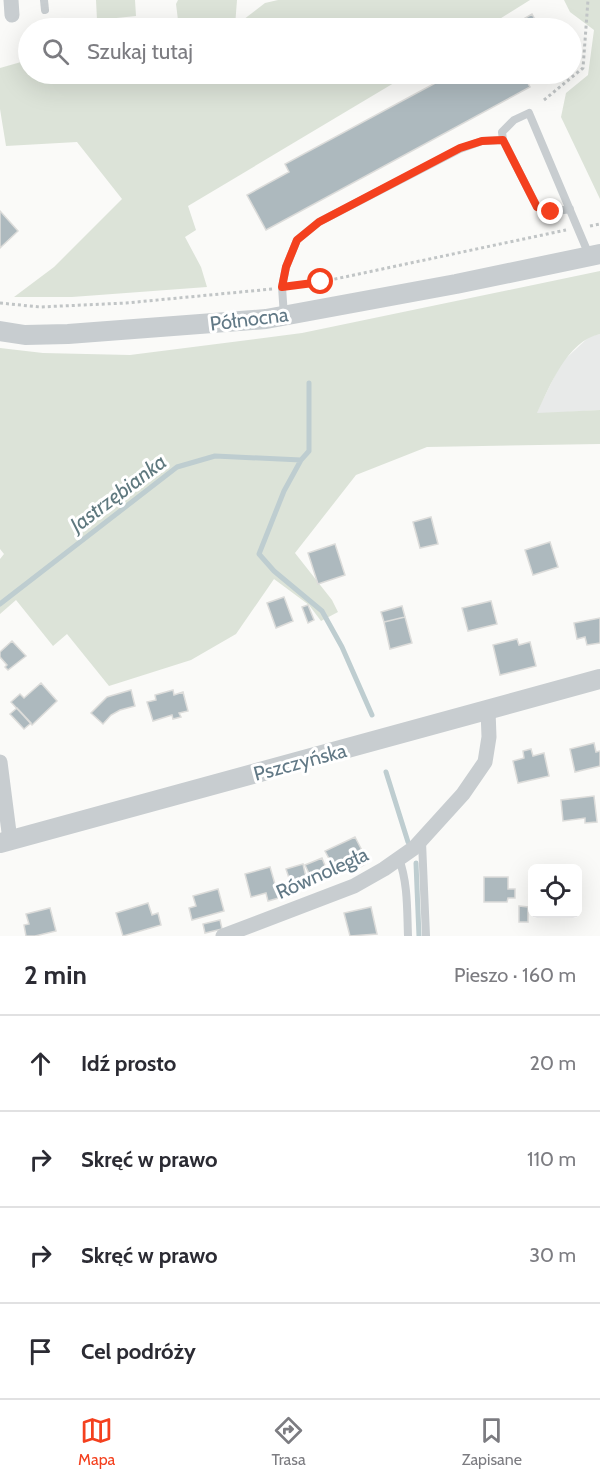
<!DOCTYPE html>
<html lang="pl">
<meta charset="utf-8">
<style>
:root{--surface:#fff;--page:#f7f7f7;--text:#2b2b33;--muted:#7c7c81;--line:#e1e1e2;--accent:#f4401e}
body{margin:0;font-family:Cabin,sans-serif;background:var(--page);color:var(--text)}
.controls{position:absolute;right:18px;bottom:18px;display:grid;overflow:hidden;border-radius:9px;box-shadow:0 6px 24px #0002}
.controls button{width:54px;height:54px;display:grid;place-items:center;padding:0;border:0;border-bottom:2px solid var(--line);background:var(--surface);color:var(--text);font:30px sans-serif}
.stop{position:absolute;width:18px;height:18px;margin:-14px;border:4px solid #f4401e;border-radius:50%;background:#fff}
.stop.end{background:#f4401e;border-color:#fff;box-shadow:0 2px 6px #0008}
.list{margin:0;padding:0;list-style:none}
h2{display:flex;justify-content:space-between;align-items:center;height:78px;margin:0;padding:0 24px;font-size:26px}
h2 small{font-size:20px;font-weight:400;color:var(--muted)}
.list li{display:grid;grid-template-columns:39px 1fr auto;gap:18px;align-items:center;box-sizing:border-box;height:96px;padding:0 24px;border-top:2px solid var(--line)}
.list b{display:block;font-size:22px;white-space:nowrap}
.list em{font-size:20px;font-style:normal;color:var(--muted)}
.icon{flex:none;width:33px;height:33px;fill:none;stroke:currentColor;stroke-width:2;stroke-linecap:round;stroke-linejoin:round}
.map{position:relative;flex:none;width:600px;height:936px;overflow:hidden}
.search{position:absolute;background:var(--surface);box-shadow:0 6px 24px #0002;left:18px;right:18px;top:18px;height:66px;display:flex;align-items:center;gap:15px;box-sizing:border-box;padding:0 21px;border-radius:33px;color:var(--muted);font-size:22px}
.sheet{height:462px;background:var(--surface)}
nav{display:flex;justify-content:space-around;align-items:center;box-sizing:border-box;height:84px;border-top:2px solid var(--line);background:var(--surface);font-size:16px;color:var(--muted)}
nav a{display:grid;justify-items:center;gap:3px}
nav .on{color:var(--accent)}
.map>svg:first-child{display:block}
</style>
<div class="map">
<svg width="600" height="936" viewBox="0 0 600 936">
<rect width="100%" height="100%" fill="#fafaf8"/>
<!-- built -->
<path fill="#e8eae9" d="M600,334V410L536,414L561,363L590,336Z"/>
<!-- green -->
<path fill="#dce3d8" d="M96,0H135L136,16L97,20Z
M178,0H237L235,26L265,3L278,0H530L485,28H179L176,4Z
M564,0H600V199L561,117L566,93L588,75L594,30L570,12Z
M28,60V74H409L188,206L196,230L185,237L201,267L207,287L72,297H14L54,267L122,199L77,142L6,146L0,109V68Z
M600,271V334C567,341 550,386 537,413L600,410V444L427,447L356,475L295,553L332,600L338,612L321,621L309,605L274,579L236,634L191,660L109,686L67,634L53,646L16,600L0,614V559L4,554L0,549V348L43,353L130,355L302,333Z"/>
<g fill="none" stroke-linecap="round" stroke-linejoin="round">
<!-- stream -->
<path stroke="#becdd0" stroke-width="5" d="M301,460L284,491L259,554L274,571L322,611L342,647L372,715
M0,604L177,467L215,456L301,460L309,451V383
M386,772L408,842
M416,863L419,936"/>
</g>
<!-- building -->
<path fill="#adb9be" stroke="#dcdcda" stroke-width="1.5" d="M532,14L539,27L535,28H511L510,27Z
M452,74H523L530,87L266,230L247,195L289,172L285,164Z
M0,211L18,231L0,248Z
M431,517L438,544L420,548L413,522Z
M550,542L558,567L533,575L525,550Z
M335,544L345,575L318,584L308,553Z
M284,597L293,621L276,628L267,603Z
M491,601L497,624L468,631L462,608Z
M308,605L314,620L308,623L302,607Z
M402,606L405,617L384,622L381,612Z
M405,617L412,643L390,649L384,622Z
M600,618V643L587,645L585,637L577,639L574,623Z
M517,639L519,645L530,642L536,666L500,675L493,645Z
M12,641L26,656L8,670L5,667L7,665L0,657V652Z
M41,683L57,701L32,725L11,702L20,694L24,698Z
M131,690L135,706L120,710L111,715L103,724L91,713L107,697Z
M173,690L174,695L183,692L188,711L179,713L181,717L173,719L172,715L153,721L147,702L156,700L155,695Z
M17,708L31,723L24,729L10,714Z
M594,743L596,752L600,751V766L575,772L570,749Z
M531,749L533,756L544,753L549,776L518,783L513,761L524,758L523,751Z
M594,796L597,822L585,823V818L563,821L561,800Z
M355,837L368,862L354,871L352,868L338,875L325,851Z
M322,858L329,876L313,882L305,865Z
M303,864L307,882L295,886L293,877L289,878L286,869Z
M270,867L279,898L268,901L266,893L251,897L245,874Z
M484,877H508V889H515V898H508L507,902H484Z
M218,889L224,911L192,920L189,908L196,906L193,896Z
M148,903L152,915L158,913L161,925L123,936L116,913Z
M519,906L528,907V922H519Z
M371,907L377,934L350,936L344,913Z
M50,908L56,931L35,936H26L24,925L29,924L26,914Z
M220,920L222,929L205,933L203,924Z"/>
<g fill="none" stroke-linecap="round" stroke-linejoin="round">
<!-- path -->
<path stroke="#c1c5c6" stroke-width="3" stroke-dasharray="3 3" stroke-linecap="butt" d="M544,100L583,68L588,0
M590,226L600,224
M293,286L321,282L566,230
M0,303L40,307L126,303L272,289"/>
<!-- service -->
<path stroke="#c8cdd0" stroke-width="8" d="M44,0L45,10
M570,209L551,212L537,207L503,140L502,132L514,120L529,113L589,255
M284,316L282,287L286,267L297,240L319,222L460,149L482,141L503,140
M422,842L426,936
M399,859C408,883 407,910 408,936"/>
<!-- minor -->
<path stroke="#c8cdd0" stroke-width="15" d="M11,0L12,15
M0,762L10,840
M223,936L354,886L384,869L414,848L463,794L485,762L489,737L488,710"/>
<!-- tertiary -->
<path stroke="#c8cdd0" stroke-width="20" d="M0,331L25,335L68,334L266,319L456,284L600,254
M0,843L600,679"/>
</g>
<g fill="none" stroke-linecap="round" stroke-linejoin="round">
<!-- route -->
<path stroke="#f4401e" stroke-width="8" d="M321,282L282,287L286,267L297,240L319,222L460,148L482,141L503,140L537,207L551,212"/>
</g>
<g text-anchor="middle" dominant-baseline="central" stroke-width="6" stroke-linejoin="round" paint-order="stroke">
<!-- street labels -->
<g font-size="20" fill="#627986" stroke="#fff">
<text transform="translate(249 319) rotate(-7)">Północna</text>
<text transform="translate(300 762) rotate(-15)">Pszczyńska</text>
<text transform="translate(322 873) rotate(-24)">Równoległa</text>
</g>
<!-- water labels -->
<g font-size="21" font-style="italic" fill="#5e787e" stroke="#fff">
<text transform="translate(118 493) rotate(-37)">Jastrzębianka</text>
</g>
</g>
</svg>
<div class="controls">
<button><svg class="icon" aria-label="locate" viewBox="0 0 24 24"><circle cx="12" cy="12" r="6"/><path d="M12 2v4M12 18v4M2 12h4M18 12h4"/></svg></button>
</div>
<div class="stop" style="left:321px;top:282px"></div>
<div class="stop end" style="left:551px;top:212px"></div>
<div class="search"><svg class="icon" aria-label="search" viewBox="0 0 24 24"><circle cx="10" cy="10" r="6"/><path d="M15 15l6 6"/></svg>Szukaj tutaj</div>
</div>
<section class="sheet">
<h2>2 min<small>Pieszo · 160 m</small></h2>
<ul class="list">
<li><svg class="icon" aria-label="ahead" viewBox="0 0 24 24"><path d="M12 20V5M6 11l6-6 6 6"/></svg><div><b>Idź prosto</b></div><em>20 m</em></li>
<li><svg class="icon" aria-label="right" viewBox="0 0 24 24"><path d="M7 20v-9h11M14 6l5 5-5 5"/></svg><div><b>Skręć w prawo</b></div><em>110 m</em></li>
<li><svg class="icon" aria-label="right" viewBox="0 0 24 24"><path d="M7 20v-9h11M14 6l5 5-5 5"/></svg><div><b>Skręć w prawo</b></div><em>30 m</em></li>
<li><svg class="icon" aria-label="arrive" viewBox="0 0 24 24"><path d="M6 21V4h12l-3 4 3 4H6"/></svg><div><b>Cel podróży</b></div></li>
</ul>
</section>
<nav>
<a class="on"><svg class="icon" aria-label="map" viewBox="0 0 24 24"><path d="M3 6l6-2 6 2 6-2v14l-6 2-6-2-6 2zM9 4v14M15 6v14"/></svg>Mapa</a>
<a><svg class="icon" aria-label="directions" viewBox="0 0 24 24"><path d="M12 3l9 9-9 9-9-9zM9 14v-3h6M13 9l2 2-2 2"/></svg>Trasa</a>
<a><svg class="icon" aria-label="saved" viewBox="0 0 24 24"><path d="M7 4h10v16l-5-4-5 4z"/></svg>Zapisane</a>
</nav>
